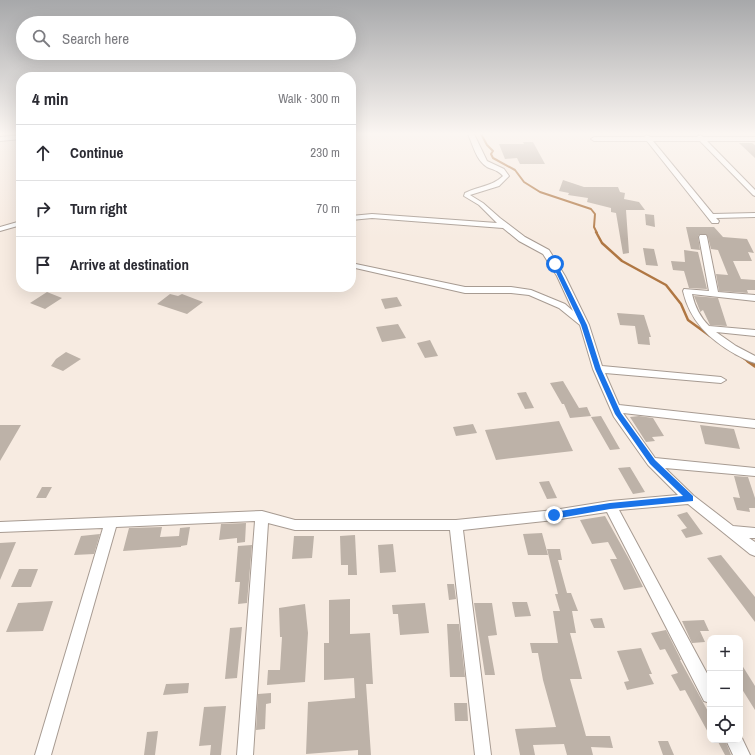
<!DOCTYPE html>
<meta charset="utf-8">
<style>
:root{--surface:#fff;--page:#f2f2f3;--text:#2b2b33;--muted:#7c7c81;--line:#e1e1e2}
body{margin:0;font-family:"Archivo Narrow",sans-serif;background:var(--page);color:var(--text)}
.controls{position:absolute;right:12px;bottom:12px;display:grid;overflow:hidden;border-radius:8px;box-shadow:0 4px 16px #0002}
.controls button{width:36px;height:36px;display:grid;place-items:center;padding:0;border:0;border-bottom:1px solid var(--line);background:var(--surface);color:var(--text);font:20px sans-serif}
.stop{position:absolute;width:12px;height:12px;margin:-9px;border:3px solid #1a73e8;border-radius:50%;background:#fff}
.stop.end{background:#1a73e8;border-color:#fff;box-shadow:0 1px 4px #0008}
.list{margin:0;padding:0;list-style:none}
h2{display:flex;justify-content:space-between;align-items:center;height:52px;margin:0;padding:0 16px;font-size:17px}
h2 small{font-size:13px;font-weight:400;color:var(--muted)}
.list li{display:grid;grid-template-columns:26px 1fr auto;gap:12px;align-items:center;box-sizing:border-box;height:56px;padding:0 16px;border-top:1px solid var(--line)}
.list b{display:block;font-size:15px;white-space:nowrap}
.list em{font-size:13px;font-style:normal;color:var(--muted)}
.icon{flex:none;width:22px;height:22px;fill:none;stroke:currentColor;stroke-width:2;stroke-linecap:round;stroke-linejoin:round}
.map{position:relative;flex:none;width:755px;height:755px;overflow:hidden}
.search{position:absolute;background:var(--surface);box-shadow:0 4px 16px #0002;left:16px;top:16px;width:340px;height:44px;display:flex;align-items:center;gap:10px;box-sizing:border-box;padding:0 14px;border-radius:22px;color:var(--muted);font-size:15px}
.panel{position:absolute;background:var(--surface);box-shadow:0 4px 16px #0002;left:16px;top:72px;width:340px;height:220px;border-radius:16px}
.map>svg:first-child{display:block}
</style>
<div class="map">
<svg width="755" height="755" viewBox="0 0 755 755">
<rect width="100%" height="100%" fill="#f7ebe1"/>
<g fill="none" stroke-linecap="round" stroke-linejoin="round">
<!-- stream-far2 -->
<path stroke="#b07743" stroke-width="2" d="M481,134L487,145L493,151L491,154L493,158L515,170L524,182L540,192L591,209L595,214L594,227L597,233"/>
<!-- stream-far1 -->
<path stroke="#b07743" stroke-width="2.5" d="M596,232L602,243L622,261L666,285L681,304L688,320L710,336
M742,357L749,362"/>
<!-- stream -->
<path stroke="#b07743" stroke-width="3.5" d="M748,361L755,366"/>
</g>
<!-- building -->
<path fill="#bdb2a8" d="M523,142H533L545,164H520L517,158L505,159L499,144H524Z
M739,143H752L755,145V158Z
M563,180L584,187H618L620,192L625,193L624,199L639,202L645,210H626L629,253L623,254L616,213L611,212V208L587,202L588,198L568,195L569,193L559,191Z
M645,214L654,215L655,227L646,225Z
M686,227H714L723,237L747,239L754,253L748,252L752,261H733L741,279L755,280V290H747L748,293L719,291L716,274L728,275L718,250L711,249L708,237L706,234H700L698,236L700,250L691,249Z
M643,248L654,249L658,266L646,265Z
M684,250L698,252L707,289L689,288L684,271L673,270L671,261L685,262Z
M47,292L62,298L45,309L30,303Z
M170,294L178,296L182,294L203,302L187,314L157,304Z
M694,296L718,298L727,326L710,325L703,310L700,312V311Z
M397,297L402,306L385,309L381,299Z
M617,313L644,315L651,337H649L650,345L638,344L635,326L620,325Z
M398,324L406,338L382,342L376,327Z
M430,340L438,356L425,358L417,343Z
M66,352L81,359L63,371L51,366L56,359Z
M563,381L579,408L587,407L591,416L570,418L564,404H562L550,383Z
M526,392L534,408L525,409L517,393Z
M601,416L620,449L610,450L591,417Z
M639,416L653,418L664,436L652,437L655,441L646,442L630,417Z
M559,421L573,451L496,460L485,430Z
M473,424L477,433L456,436L453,427Z
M0,425H21L0,461Z
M700,425L734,429L740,449L705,444Z
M630,467L645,492L633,494L618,468Z
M734,476L748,477L755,498V508H749L750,512L737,510L733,497L740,498Z
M549,481L557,498L547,499L539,482Z
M42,487H52L46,498H36Z
M687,512L703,534L686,538L681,530L687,528L677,515Z
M605,516L629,559L643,587L624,590L610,559H617L608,542L592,544L580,520Z
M246,523L245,542L237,543V538L219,540L221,524Z
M162,527L160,537L179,536L180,528L190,527L187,545L181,546V547L123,551L129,528Z
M542,533L548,555H528L523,534Z
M100,534L94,554L74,555L81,536Z
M355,535L357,575H348V565H341L340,536Z
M294,536H314L312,558L292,559Z
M16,542L0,580V543Z
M393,544L396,572L380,573L378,545Z
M252,545L247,603L238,604L240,582H235L238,546Z
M547,549H560L562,560H558L567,593H571L578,611H572L576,633H570L582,679H570L586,736H610L613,748L591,747L593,755H567L564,744L533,745L535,755H520L515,729L556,727L543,680L538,653H532L530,643H558L553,611H560L555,594H558Z
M721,555L755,597V622L707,558Z
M19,569H38L31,587H11Z
M447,584H454L456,599L449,600Z
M350,599V634L370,633L373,684H366L371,755H358V750L306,754L308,702L355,698L354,678L324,680V643H329V600Z
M53,601L43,631L6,632L18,603Z
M512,602H527L531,616L515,617Z
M425,603L429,633L400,635L398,614H393L392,605Z
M474,603H492L497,635L488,636L495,675H485Z
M305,604L308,633L305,682L267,685L268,670H280L282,637H280L279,608Z
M602,618L605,628H594L590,619Z
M704,620L709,631H700L705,642L692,643L682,621Z
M447,624H459L465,677H450Z
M242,627L237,678L225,679L230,628Z
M666,630L681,660H680L710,715V736L685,690L680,691L671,675L678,673L665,649L660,650L651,633Z
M641,648L652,674H649L654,684L627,690L624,682L629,681L617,651Z
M740,662L755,686V710L740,686Z
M189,683L188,693L163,695L166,684Z
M271,693V703L266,704L265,729L256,730L258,694Z
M454,703H467L468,721H455Z
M226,706L221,755H210L211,745L199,746L204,707Z
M158,731L155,755H144L147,732Z
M717,740H725L731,755H725Z
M658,741H668L674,755H663Z"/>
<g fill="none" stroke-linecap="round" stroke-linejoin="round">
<!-- minor casing -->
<g stroke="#a79b92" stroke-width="2">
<path id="minor" d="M468,134H474L487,161L504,169L509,176L499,186L470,195L483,203L500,218L525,237L549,250L565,276L589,325L602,366L721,377L726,380L721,383L605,373L619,405L755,420V428L623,413L655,458L755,468V476L665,468L694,496L733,526L755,528V538H749L755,542V556L750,554L688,504L619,510L710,679V703L704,701L607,512L554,520L463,530L491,755H475L450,530H295L268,523L253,755H237L255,521L116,527L51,755H35L103,528L0,532V522L262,511L295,520H456L554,510L610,501L678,495L648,465L614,417L593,369L580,325L559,308L529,295L511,293H465L351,267V263L465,287H511L531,290L565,304L573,311L557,276L543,254L519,241L503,228L372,218L351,220V216L372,214L497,223L479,205L464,196L465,193C478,186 492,187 503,176C498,170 493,170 487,167C476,160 473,145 468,134Z
M21,135V139L0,141V137Z
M647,135L650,137H697L700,135L703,137H755V141H707L755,190V196L753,195L700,141H653L713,214L755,213V217L716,218L719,221L718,223H712L647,141H594L591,139L594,137H644Z
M21,221V225L0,231V227Z
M700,235H706L707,237L718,292L755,295V301L692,294C695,307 700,317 709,326L755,330V336L716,332L736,346L755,356V363C748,361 741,357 735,354C709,339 690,321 683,291L684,289L709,291L699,237Z
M740,734L750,755H733L726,740H740Z"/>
</g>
<!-- minor -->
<use href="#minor" fill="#fff" fill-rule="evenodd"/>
</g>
<!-- sky -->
<linearGradient id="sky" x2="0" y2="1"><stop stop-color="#a7a8aa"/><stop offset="0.56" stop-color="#fbf6f2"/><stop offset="1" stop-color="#fbf6f2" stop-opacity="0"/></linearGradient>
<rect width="755" height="239" fill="url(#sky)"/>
<!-- route -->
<path fill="#1a73e8" d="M555,263L557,264L587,325L601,369L621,413L655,460L693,496V501L610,509L554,519L551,518L549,515L554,512L610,503L683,496L650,464L615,414L595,369L581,325L552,264Z"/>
</svg>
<div class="controls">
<button>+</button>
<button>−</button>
<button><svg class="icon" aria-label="locate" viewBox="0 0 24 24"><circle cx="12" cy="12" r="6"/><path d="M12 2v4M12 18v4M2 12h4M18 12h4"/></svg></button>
</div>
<div class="stop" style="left:555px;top:264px"></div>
<div class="stop end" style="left:554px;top:515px"></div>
<div class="search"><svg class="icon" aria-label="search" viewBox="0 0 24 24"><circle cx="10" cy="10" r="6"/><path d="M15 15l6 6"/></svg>Search here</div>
<section class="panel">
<h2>4 min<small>Walk · 300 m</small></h2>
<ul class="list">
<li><svg class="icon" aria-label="ahead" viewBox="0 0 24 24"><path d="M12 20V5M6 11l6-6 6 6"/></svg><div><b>Continue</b></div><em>230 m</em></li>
<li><svg class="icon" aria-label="right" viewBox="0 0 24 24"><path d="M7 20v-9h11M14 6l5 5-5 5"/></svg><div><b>Turn right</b></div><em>70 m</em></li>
<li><svg class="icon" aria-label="arrive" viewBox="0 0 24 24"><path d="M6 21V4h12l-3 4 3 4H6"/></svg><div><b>Arrive at destination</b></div></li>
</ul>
</section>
</div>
